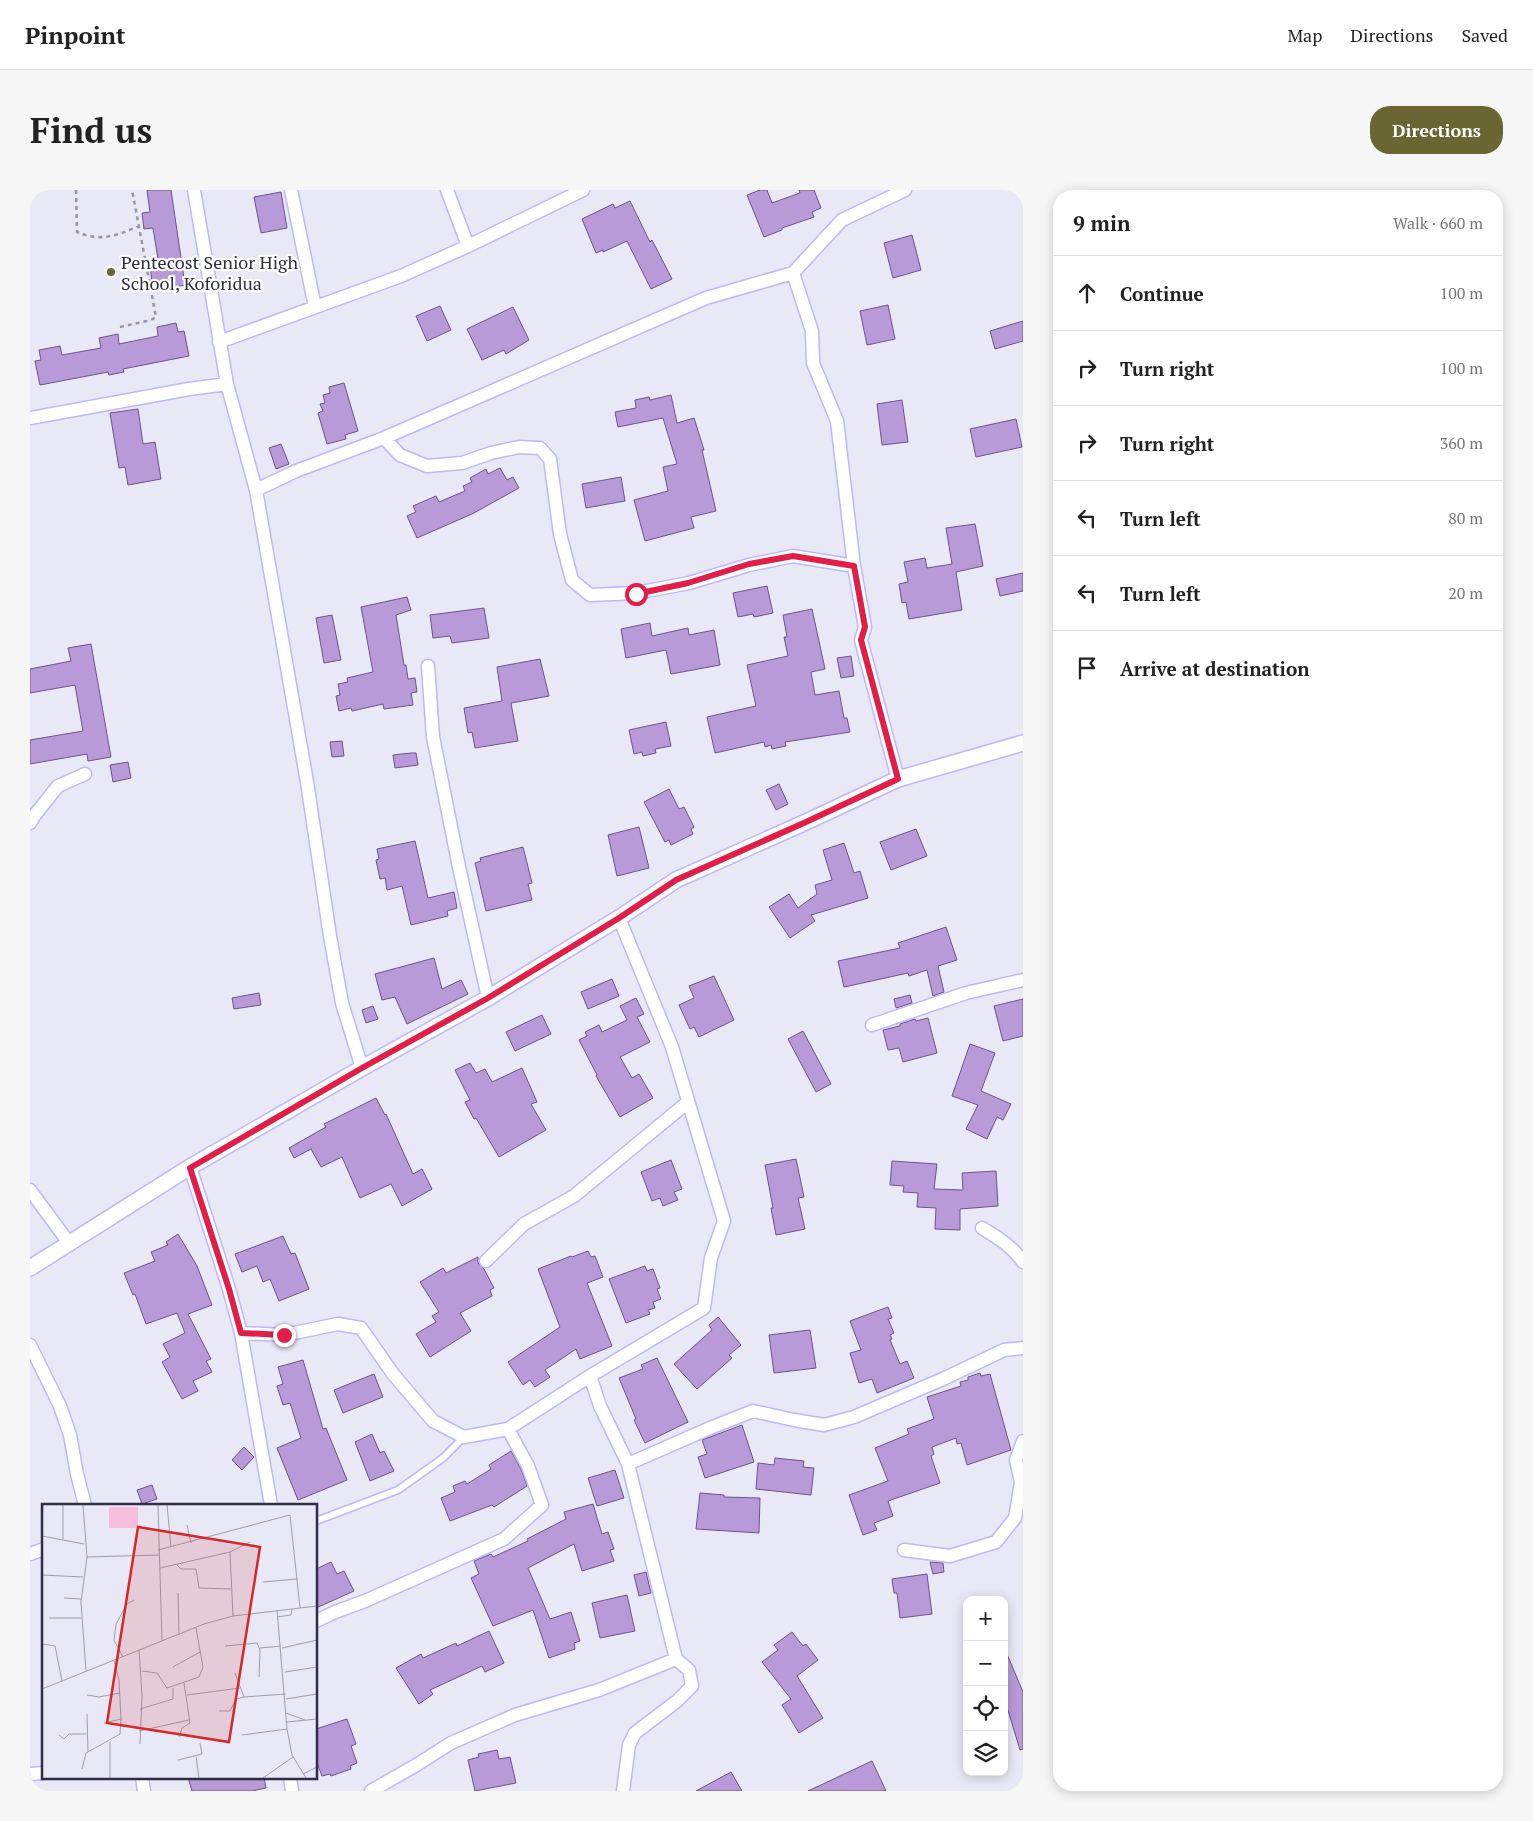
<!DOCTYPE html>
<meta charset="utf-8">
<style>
:root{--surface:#fff;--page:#f6f6f6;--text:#222;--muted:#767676;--line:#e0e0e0;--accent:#696633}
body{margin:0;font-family:"PT Serif",serif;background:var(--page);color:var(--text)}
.controls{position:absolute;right:15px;bottom:15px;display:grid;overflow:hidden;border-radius:10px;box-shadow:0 2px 12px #0003}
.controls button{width:45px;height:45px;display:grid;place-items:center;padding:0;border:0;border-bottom:1px solid var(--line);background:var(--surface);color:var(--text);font:25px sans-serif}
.stop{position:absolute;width:15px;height:15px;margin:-11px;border:4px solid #e11d48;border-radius:50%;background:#fff}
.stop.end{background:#e11d48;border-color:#fff;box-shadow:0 1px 5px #0008}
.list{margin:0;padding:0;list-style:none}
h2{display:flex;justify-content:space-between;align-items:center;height:65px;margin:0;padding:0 20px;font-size:21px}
h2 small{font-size:16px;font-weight:400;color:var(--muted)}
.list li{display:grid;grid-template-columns:32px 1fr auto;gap:15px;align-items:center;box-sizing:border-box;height:75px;padding:0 20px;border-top:1px solid var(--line)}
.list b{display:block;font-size:19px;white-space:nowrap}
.list em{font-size:16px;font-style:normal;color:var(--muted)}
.icon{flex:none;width:28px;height:28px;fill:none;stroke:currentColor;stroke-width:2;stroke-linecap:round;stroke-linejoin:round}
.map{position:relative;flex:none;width:993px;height:1601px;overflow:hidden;border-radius:20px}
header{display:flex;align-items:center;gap:30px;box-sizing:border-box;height:70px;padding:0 25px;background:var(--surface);border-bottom:1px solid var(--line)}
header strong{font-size:24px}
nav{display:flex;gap:28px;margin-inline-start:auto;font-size:18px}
.intro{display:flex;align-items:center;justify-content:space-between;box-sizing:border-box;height:120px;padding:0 30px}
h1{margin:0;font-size:35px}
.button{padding:12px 22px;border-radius:20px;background:var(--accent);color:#fff;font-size:18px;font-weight:700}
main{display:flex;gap:30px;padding:0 30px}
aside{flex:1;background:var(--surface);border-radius:20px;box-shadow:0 2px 12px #0003}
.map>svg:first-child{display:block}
</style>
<header>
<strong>Pinpoint</strong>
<nav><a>Map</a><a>Directions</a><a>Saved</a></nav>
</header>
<div class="intro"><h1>Find us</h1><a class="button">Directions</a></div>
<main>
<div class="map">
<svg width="993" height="1601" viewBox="0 0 993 1601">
<rect width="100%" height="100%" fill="#e8e8f6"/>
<!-- building -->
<path fill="#b89ad9" stroke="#6e528c" d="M117,0H141L155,95L131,99L130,91L122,92L120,76L129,75L123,38L114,39L112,23L120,22Z
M730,0H737L742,13L770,3L769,0H784L791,18L782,22L784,27L752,38V40L734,47L717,5Z
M251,2L257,38L231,43L224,7Z
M600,11L620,52L622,50L642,89L621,99L597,51L573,62V60L566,63L552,29L583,14L585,18Z
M882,45L891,80L863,88L854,53Z
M858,115L865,149L837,155L830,121Z
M410,116L421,140L397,151L386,126Z
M483,117L499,150L476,164L474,160L452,170L437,139Z
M993,131V151L965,159L960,141Z
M146,133L148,142L154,141L159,166L93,179L94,182L79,185L78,182L10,195L5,171L11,170L9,160L30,156L32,165L71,158L69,148L88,144L89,154L128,146L127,137Z
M314,193L328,241L315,245L316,249L297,254L288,223L293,221L290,214L295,213L293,205L300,203L299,197Z
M641,205L647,233L664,228L674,260H672L686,321L661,327L664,338L615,351L604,310L638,301L633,277L647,274L633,228L588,237L585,222L606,218L605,210L619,207L620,210Z
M872,210L878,252L852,255L847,214Z
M108,219L113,254L125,252L131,289L98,295L95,277L89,278L80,223Z
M986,229L992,257L946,267L940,239Z
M251,254L259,274L246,279L239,258Z
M470,278L477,290L483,287L489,298L442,324L387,348L377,326L386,322L383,316L406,306L409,312L435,301L433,296L442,292L440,288L456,279L458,284Z
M591,287L595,311L556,318L552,294Z
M945,334L953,376L926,382L932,420L879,429L876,412L872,413L869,394L878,392L874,372L895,368L897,378L922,374L916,338Z
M993,383V401L970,406L966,389Z
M737,396L743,423L724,427L723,424L708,427L703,403Z
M377,407L381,420L366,425L374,475H376L378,489L385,488L387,502L381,503L383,515L354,519L353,514L322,521L321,518L309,521L306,506L310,505L308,494L318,492L317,488L343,482L331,417Z
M454,418L459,448L422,453L420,446L403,448L400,425Z
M782,419L795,479L781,482L785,505L809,501L814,528H817L820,542L755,552L756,556L742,559L741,555L735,557L734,552L685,563L677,527L726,516L717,475L758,466L754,447H757L753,425Z
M302,425L311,470L294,473L286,428Z
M620,433L622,446L658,438L659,445L684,440L690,475L641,484L636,460L596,468L591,439Z
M61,454L81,567L58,571L57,564L0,574V550L53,541L45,495L0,503V479L41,471L38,458Z
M821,466L824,486L811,488L807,468Z
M510,469L519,506L481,513L488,551L445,558L442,542L438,543L434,518L472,511L467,477Z
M636,532L641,556L625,559L626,563L613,566L612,562L604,564L599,540Z
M312,551L314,566L302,567L300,552Z
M381,563H386L388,575L365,578L363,565Z
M98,572L101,588L83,592L80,575Z
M749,594L758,614L746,620L736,600Z
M639,599L649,619L654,617L664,637L661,639L663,644L641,655L639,650L635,652L614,612Z
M609,637L619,678L587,686L578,645Z
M886,639L897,666L861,680L850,652Z
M385,651L398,708L424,702L427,718L417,721L418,726L381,735L372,696L357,700L355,688L350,689L346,670L349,669L347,659Z
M814,653L824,683L830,681L838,708L781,725L785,731L760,748L739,717L759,704L768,718L787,704L785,695L802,690L793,660Z
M493,657L502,693L498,694L502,710L456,721L445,673L451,671L450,668Z
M916,737L927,770L908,776L914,802L903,806L897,780L879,786L878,783L814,797L808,771L870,758L868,753Z
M404,768L412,799L431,790L438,804L377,834L365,807L352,810L345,784Z
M684,786L704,830L669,847L664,837L660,839L649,815L664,808L659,796Z
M582,789L589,806L558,819L551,802Z
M229,803L231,815L204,819L202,808Z
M880,805L882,813L866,818L864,809Z
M606,808L614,824L607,827L620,852L590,867L602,888L609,884L623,908L590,927L566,886L567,885L549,850L557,846L555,842L569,835L572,842L597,830L590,816Z
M993,809V846L973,851L964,816Z
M343,816L348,829L336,833L332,820Z
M512,825L521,844L485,861L476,842Z
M898,828L907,863L873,872L869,858L858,860L853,840L870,836V834L885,829L886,831Z
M773,841L801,894L786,902L758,849Z
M940,854L965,863L951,901L981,914L973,930L967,927L957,949L936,939L948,915L922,906Z
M440,873L446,883L455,879L462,892L492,878L507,912L501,914L516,940L469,967L446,928L444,929L435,912L440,910L425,880Z
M346,908L355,925L356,924L383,984L392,979L402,999L372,1016L361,994L330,1008L312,967L291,977L281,959L264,968L259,958L296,937L294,934Z
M766,969L774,1007L768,1008L775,1039L746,1045L741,1018H743L735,975Z
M641,970L652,999L644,1002L648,1010L633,1016L630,1008L622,1011L611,982Z
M862,971L907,974L904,999L933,1000L932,983L966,981L968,1016L930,1019V1040L905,1039L906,1018L887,1017L888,1003L873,1002L874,996L860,995Z
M148,1044L167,1076L182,1115L158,1124L181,1169L176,1171L182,1182L163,1191L168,1201L152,1209L132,1172L140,1167L133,1154L155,1143L147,1123L116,1134L105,1104L103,1105L94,1083L125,1071L121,1062L138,1055L136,1052Z
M253,1046L261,1064L265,1063L279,1099L249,1111L240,1089L233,1092L227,1076L212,1082L205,1064Z
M558,1061L561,1067L565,1066L573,1087L557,1093L582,1156L550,1169L546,1159L515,1180L520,1187L505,1197L500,1190L493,1195L478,1172L530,1137L508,1079L541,1066L542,1067Z
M448,1067V1073L454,1079L464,1098L460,1100L462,1106L430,1123L441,1141L400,1167L386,1144L406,1132L402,1126L409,1122L390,1092L413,1078L416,1083Z
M615,1076L617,1081L623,1079L630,1098L627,1099L631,1109L623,1112L625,1118L618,1120L620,1124L596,1133L579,1089Z
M858,1117L862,1128L858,1129L864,1143L860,1145L862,1149L860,1150L870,1174L877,1171L884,1188L847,1203L842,1189L829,1193L820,1163L831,1160L820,1131Z
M688,1127L711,1155L699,1165L702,1168L667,1199L644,1174L682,1140L679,1135Z
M780,1140L786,1178L744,1183L739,1145Z
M627,1168L658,1232L615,1253L604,1230L606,1229L589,1188L613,1179L611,1175Z
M273,1170L293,1239L296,1238L317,1290L268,1310L247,1258L271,1248L260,1213L253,1215L247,1196L253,1194L248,1177Z
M950,1183L951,1186L960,1184L981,1260L937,1275L931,1253L927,1254L926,1248L902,1257L904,1264L901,1266L910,1293L858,1311L863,1326L844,1333L847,1340L833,1345L819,1305L858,1291L845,1258L879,1244L877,1239L904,1229L897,1207L931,1196L930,1192L938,1190V1187Z
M344,1184L353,1207L313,1223L304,1200Z
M712,1235L724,1272L675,1288L668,1267L677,1264L672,1250Z
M342,1244L350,1263L354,1261L364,1281L340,1291L325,1252Z
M214,1257L224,1267L212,1280L202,1270Z
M481,1261L491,1279L497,1296L464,1317L462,1315L420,1331L411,1308L425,1302L423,1296L435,1291L437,1294L461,1279L459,1275Z
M745,1268L774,1271L773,1277L784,1278L781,1305L726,1299L728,1273L744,1275Z
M585,1280L594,1308L567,1316L558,1288Z
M122,1295L127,1309L112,1314L107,1300Z
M670,1303L694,1305V1307L730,1308L729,1343L666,1339Z
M563,1314L572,1344L578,1342L584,1359L580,1360L584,1371L552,1381L544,1354L498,1378L520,1429L541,1422L550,1451L544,1453L545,1459L519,1468L503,1420L463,1436L441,1388L449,1384L444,1371L461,1364L463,1367L498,1351L497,1349L536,1329L534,1322Z
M301,1372L307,1384L314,1381L324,1401L286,1418V1379Z
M900,1372L913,1373L914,1382L903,1384Z
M616,1382L621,1403L609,1406L604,1385Z
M897,1384L902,1424L870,1428L867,1403H864L862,1389Z
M597,1405L605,1441L570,1448L562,1413Z
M459,1441L474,1473L455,1482L452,1476L400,1500L403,1504L389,1514L366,1478L391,1464L393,1468L426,1453L427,1456Z
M762,1442L773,1456L776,1454L788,1470L767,1486L793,1528L769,1543L752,1515L761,1509L732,1472L748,1460L744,1455Z
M974,1457L993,1502V1559L990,1560L974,1507Z
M317,1529L326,1554L321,1556L327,1573L320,1576L321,1579L301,1586L300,1584L292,1586L286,1570V1539Z
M467,1560L469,1569L480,1567L486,1593L445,1601L438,1570L449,1567L448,1564Z
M842,1571L856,1601H778Z
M701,1582L712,1601H666Z
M158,1587H234L236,1598L222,1601H162Z"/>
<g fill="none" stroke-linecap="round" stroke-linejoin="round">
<!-- service casing -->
<g stroke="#bbb8fc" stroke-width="9">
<path id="service" d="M286,1331L368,1300L413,1268L434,1247"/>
</g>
<!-- minor casing -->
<g stroke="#bbb8fc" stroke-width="15">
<path id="minor" d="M164,0L197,194L226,300L277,592L300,746L312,813L332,878
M261,0L285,117
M417,0L438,56
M763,83L812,30L875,0
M189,152L371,86L438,56L553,0
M0,228L159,199L197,194
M354,248L370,265L397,276L432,273L461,263L489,257L510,258L520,269L530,344L542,390L560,405L606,403L659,393L719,375L763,366L824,376
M226,300L266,281L354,248L676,108L763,83L782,141L783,173L807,231L824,376L835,437L831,450L868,589
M398,476L403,547L429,677L458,808
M0,633L4,626L28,596L55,584
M842,835L936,803L993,790
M160,977L199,1099L211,1143L241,1315
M0,1000L39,1053
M952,1038C967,1047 983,1057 993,1072
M456,1071L494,1034L544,1006L658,912
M211,1143L254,1145L308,1134L331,1138L363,1184L403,1231L434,1247L478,1239L560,1186L674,1118L681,1068L694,1031L642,857L589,728
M0,1155L30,1216L40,1245L47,1284L55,1315
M560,1186L570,1216L598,1274L646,1469L659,1480L662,1496L647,1511L605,1543L599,1555L593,1601
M598,1274L680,1238L723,1221L764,1230L794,1235L824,1227L913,1189L974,1160L993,1158
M874,1360L920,1366L966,1352L985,1328L991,1292L986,1270L993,1251
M0,1364L14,1359
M286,1431L305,1422L335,1411L474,1349L512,1315L498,1276L478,1239
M0,1584L14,1583
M112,1587L114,1601
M260,1587L262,1601
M341,1601L388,1574L421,1553L485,1525L569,1500L646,1469"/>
</g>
<!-- tertiary casing -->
<g stroke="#bbb8fc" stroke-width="18">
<path id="tertiary" d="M0,1078L160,977L332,878L458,808L589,728L646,690L776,632L868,589L993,553"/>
</g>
<!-- path -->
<path stroke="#9695a9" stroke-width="2.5" stroke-dasharray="4 4" stroke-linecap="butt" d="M46,0L47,42C70,52 86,46 109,36
M90,137L121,130L126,127L102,0"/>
<!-- service -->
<use href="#service" stroke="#fff" stroke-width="6"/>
<!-- minor -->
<use href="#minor" stroke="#fff" stroke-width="12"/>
<!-- tertiary -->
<use href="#tertiary" stroke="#fff" stroke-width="15"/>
</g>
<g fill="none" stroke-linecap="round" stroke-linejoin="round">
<!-- route -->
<path stroke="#e11d48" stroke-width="6" d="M254,1145L211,1143L199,1099L160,978L332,878L458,808L589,728L646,690L776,632L868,589L831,450L835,437L824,376L763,366L719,374L658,393L606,404"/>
</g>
<!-- markers -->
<circle fill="#696633" stroke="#fff" stroke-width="2" cx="81" cy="82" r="5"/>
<g text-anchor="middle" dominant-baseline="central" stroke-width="4.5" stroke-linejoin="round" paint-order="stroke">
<!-- poi labels -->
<g font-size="18" fill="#2f2d48" stroke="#fff" text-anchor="start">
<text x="91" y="72">Pentecost Senior High<tspan x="91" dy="21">School, Koforidua</tspan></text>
</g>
</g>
<!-- overview -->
<g transform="translate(12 1314)">
<rect width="275" height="275" fill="#e8e8f6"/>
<path d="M67,3H96V24H67Z" fill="#f7bddc"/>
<path fill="none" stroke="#9e9db0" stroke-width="1" d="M41,1L45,53L39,98L44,167M116,1L120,137M125,1L129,43M0,20L1,1M145,21L149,39M0,32L42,40M21,35V1M116,46L248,11L258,104M188,48L208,38M45,53L117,51M135,61L139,65H154L157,84L189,85M118,64L188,48L191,112M0,71L41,73M221,78L255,75M136,89L137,131M22,94L39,95M235,106L245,225L250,251L264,274M235,113L249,111L250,105M7,114H39M0,140L13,142L20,177M183,142L215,139L218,146L217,173M218,144L239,142M240,144L275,136M97,146L100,192L98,240M81,153L72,136L74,120L85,100L92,96M131,163L158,148M100,167L115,169L125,184L157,173L161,163L154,124M243,168L275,163M193,169L202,193L244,190M0,185L162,120L191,112L275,102M45,191L57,193L78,189M145,191L198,184M244,195L275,190M98,205L131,195V184M177,207H188L194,195L202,193M244,209L263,216M45,210L46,248M245,218L275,215M62,219L79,215L77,176L72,157M97,227L147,216M17,231L22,235L27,230H44M200,231L245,225M137,233L140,224L148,219L142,179M154,253L157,274M136,256L160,250L158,239M40,265L44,249L78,230L79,215M261,270L275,263M68,274V238M221,274L251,253"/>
<path fill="#d62828" fill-opacity="0.15" stroke="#d62828" stroke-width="2.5" d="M96,23L218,43L187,238L65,219Z"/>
<rect width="275" height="275" fill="none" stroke="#2f2d48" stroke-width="2.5"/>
</g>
</svg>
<div class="controls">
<button>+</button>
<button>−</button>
<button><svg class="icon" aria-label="locate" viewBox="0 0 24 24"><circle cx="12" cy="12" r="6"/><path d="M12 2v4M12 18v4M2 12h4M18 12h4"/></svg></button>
<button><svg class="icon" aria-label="layers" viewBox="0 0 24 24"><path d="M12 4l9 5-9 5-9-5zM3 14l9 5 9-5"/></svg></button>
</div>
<div class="stop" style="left:606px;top:404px"></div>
<div class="stop end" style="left:254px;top:1145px"></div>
</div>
<aside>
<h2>9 min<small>Walk · 660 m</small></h2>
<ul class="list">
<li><svg class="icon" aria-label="ahead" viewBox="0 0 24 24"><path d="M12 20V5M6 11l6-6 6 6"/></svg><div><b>Continue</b></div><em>100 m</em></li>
<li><svg class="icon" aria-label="right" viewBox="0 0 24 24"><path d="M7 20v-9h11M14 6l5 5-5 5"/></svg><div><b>Turn right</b></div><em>100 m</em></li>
<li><svg class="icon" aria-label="right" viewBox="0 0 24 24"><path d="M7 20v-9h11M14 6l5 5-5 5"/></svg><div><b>Turn right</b></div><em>360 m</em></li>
<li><svg class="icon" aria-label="left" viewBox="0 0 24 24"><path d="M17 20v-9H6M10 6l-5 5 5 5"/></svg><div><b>Turn left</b></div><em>80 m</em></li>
<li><svg class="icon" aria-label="left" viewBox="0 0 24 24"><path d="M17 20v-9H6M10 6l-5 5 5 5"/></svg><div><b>Turn left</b></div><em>20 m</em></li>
<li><svg class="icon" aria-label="arrive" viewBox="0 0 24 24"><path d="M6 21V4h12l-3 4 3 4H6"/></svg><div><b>Arrive at destination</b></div></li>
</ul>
</aside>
</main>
